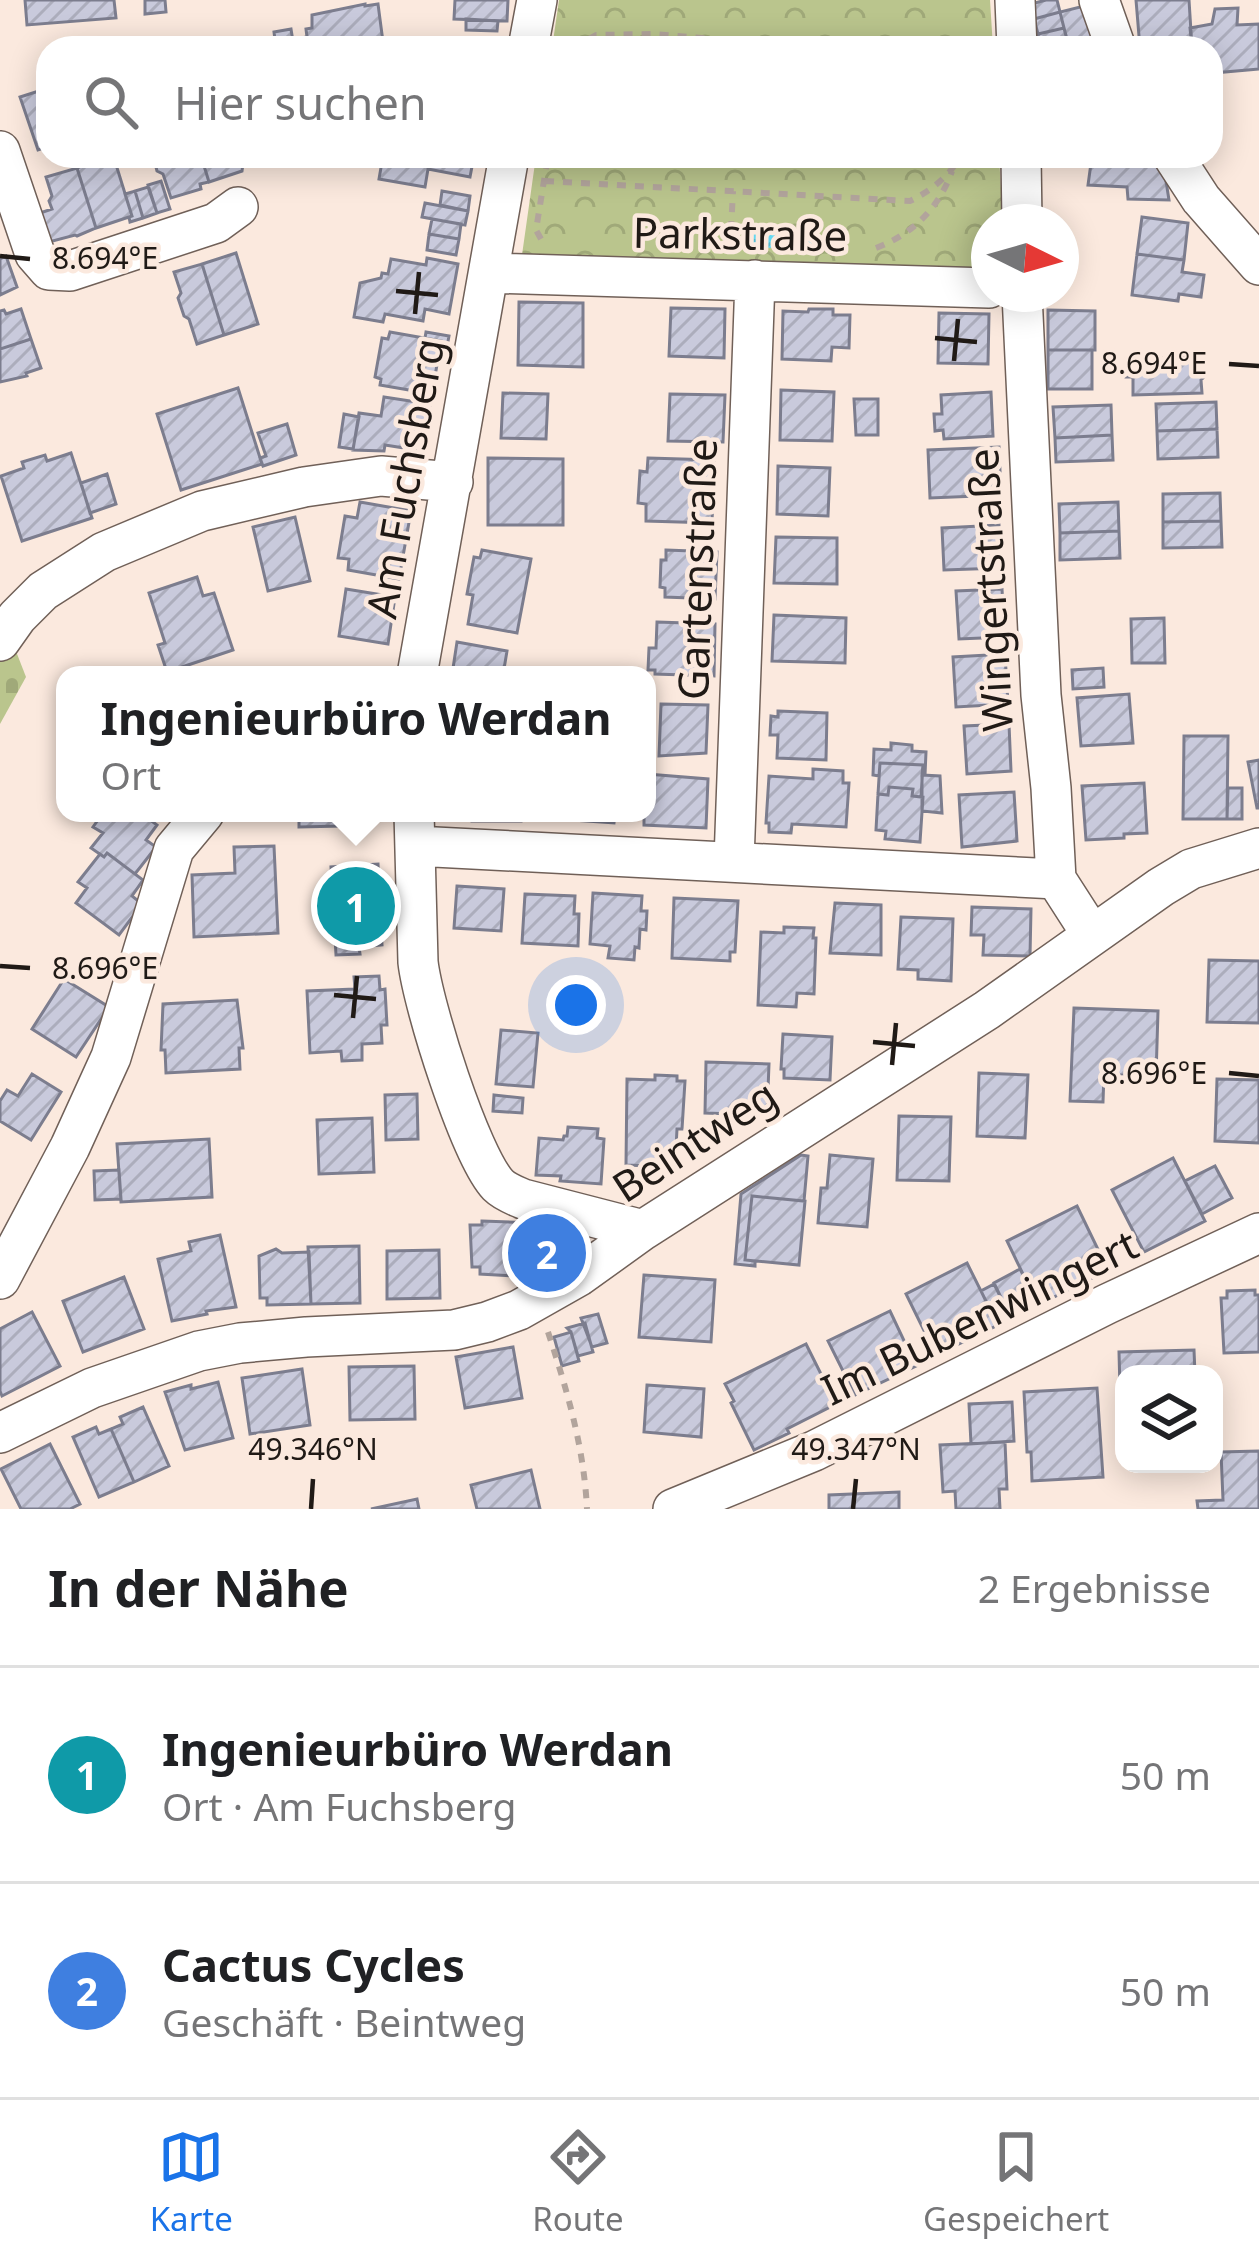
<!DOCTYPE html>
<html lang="de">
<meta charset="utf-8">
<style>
:root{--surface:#fff;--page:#f6f6f6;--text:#202124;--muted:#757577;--line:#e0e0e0;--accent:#1a73e8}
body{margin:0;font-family:"Noto Sans",sans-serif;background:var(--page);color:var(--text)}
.controls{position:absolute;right:36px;bottom:36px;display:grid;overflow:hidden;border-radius:24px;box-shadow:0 6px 30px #0003}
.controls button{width:108px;height:108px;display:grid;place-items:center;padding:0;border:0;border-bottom:3px solid var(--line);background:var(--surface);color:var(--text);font:60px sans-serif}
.compass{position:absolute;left:971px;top:204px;width:108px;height:108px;border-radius:50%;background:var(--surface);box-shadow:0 6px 30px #0003;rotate:95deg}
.you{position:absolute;left:576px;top:1005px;width:42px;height:42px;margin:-30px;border:9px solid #fff;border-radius:50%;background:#1a73e8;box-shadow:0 0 0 18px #1a73e833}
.badge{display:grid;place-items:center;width:78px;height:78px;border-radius:50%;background:var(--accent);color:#fff;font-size:39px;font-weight:700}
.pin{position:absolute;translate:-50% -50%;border:6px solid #fff;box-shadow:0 3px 12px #0006}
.popup{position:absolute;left:56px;top:666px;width:600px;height:156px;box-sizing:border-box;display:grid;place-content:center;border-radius:24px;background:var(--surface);filter:drop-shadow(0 3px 9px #0005);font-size:39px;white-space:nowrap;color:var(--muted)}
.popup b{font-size:45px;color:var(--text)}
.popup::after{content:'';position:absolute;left:50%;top:100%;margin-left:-24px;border:24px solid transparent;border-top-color:var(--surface)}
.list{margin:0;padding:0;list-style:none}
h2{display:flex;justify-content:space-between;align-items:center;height:156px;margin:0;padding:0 48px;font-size:51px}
h2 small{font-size:39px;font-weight:400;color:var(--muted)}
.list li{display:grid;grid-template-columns:78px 1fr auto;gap:36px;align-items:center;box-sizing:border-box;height:216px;padding:0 48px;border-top:3px solid var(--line)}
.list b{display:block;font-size:45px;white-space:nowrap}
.list p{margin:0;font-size:39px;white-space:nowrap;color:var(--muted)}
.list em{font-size:39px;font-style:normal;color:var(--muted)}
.icon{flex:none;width:66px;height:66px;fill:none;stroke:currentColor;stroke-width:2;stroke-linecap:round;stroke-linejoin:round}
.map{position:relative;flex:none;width:1259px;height:1509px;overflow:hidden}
.search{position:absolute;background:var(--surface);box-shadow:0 6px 30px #0003;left:36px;right:36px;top:36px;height:132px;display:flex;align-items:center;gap:30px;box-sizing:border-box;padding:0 42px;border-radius:36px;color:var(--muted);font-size:45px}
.sheet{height:588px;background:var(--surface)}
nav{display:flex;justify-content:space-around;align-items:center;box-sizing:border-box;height:168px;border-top:3px solid var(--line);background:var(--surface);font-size:33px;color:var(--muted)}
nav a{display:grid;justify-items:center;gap:6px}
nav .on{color:var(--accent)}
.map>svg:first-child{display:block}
</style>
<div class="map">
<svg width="1259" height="1509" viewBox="0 0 1259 1509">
<defs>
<pattern id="cemetery-stones" width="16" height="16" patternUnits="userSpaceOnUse" patternTransform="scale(3)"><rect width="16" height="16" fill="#bac58d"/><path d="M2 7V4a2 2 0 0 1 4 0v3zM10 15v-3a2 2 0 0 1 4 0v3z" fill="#a0a979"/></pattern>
<pattern id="park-crowns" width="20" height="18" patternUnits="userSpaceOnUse" patternTransform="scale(3)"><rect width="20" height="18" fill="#bac58d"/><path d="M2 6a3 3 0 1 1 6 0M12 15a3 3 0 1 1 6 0" fill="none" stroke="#a0a979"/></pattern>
<pattern id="water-ripples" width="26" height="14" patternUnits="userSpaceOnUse" patternTransform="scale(3)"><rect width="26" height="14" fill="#64d8f2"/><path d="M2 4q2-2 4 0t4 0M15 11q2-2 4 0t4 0" fill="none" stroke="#56b9cf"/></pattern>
<pattern id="building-hatch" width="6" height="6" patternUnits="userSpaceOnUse" patternTransform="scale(3)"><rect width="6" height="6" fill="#c9cadc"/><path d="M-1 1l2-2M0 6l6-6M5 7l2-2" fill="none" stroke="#acadbc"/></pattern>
</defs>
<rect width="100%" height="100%" fill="#fbe9de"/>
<!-- cemetery -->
<path fill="url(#cemetery-stones)" d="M0,610L26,677L0,724Z"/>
<!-- park -->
<path fill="url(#park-crowns)" d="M559,0H990L993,48H552Z
M536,156H999L1003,222H989V273L521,262Z"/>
<!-- water -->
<path fill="url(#water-ripples)" d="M752,234L833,237L832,250L751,247Z"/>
<!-- building -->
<path fill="url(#building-hatch)" stroke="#7c7d8e" stroke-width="3" d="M25,0H114L116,18L27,25Z
M145,0H165L166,12L145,14Z
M455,0H508L507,21L454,19Z
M1046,0H1057L1060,12L1034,19L1031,4Z
M1136,0H1189L1192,48H1140Z
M365,4V6L378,4L383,42H381L382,48H294L293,39L307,37L306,29L312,28V15Z
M1088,5L1098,48H1069L1060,12Z
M1238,8L1237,25L1259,24V69L1214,73L1211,85V48H1192L1190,28L1212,24L1215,9Z
M1060,12L1064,28L1038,34L1034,19Z
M466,19L498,21L497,31L466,30Z
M1064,28L1068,43L1042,48L1038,34Z
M291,29L294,48H276L274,32Z
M451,43L491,45V48H450Z
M48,88V147L38,150L20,97Z
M105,156L114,158L132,216L96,228L77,168Z
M153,156H201L209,182L200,184L201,189L171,198L163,174L157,171Z
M201,156H244L242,171L209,182Z
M383,156H474L470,177L428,169L425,187L379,179Z
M1092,156H1162L1169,200L1128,199L1127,187L1088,185Z
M77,168L96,228L77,236L75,235L49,242L40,213L52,209L49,201L52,196L46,177Z
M161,181L170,209L157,213L148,185Z
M148,187L157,213L143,218L135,191Z
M135,191L143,218L130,222L129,217L132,216L125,194Z
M442,191L470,196L468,211L440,205Z
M425,203L468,211L465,225L422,217Z
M1142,217L1188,223L1184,260L1137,254Z
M432,219L461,224L459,239L429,234Z
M429,234L459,239L456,255L427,250Z
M236,253L258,324L224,335L202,264Z
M1137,254L1184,260L1182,272L1204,275L1201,297L1179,294L1178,301L1132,295Z
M6,256L17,287L0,295V259Z
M427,258L458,264L449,314L425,309L423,321L385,314L383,322L354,317L360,283L381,278L382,273L388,274L391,259L426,265Z
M202,264L224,335L197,344L189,319L184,316L178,298L181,293L174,272Z
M519,302L583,303V367L518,365Z
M671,308L725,309L724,358L669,356Z
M21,309L31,339L0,349V311L4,310L6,314Z
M809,309H833V315H850L849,348L832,347L831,361L782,359L783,311L808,312Z
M1048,310L1095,311V350H1048Z
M939,313L989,314L988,364L938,363Z
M390,332L441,341L432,394L380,385L381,379L375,377L382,338L388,339Z
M426,332L449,336L446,352L440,351L441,341L425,338Z
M31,339L41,368L26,373L27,376L0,382V349Z
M1048,350H1092V389H1048Z
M1201,357V370L1206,375L1201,380L1202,393L1133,395V377H1126V359Z
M238,388L262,464L181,490L157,414Z
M781,390L834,392L832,441L780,440Z
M991,392L993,436L944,439L943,430L935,431L934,414H942L941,395Z
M503,393L548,394L546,439L501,438Z
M670,394L725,395L723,442L668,441Z
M384,397L430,404L423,451L385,445L384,451L353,450L359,413L381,416Z
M854,399H878V435H856Z
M1216,402L1217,429L1157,431L1156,404Z
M1111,405L1112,435L1055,438L1053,407Z
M344,414L359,417L353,449L339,447Z
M287,424L296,455L263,466L260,458L266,456L258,433Z
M1217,429L1218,457L1158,459L1157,431Z
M1112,435L1113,460L1056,462L1055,438Z
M999,447L1001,495L930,498L928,450Z
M71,453L92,518L22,541L1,476L24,468L22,462L45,455L47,461Z
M488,458L563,459V525H488Z
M648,458L714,460L712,523L646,521V504L638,503L640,471L647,472Z
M778,466L830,468L828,516L777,514Z
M107,474L116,504L90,513L81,483Z
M1220,493L1221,521L1163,522V494Z
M360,502L411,511L399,579L348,570L349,559L338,558L345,516L357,518Z
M1118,502L1119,531L1060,533L1059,504Z
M295,517L310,581L268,591L253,527Z
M1221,521L1222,547L1163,548V522Z
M999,525L1001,568L944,570L942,528Z
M1119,531L1120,558L1060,560V533Z
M776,537L837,538V584L774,583Z
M482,550L531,559L517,633L468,624L473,595L467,594L474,557L480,558Z
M666,550L717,552L715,599L665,597V588L660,587L661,560H666Z
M197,577L203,596L214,593L233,650L167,672L158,645L165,643L149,593Z
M346,589L395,597L388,644L339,636Z
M1002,589L1005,637L959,639L956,591Z
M774,615L846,618L845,663L772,661Z
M1164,618L1165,663H1132L1131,619Z
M657,622L715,624L714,676L655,674V670H648L649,648H656Z
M457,642L507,651L503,675H452Z
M1005,654L1008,704L956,707L953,657Z
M1103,668L1104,687L1073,689L1072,670Z
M1129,694L1133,743L1081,746L1077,698Z
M661,704L708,705L706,753L659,756Z
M778,711L827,713L826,760L777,758L778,735H770L771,716L778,717Z
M1009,724L1011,771L967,774L964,726Z
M1184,736H1228L1227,819H1183Z
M891,743L912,745V751L926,752L925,775H922L923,765L880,763L879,776L873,775L874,749L891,750Z
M1259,760V808H1257L1248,762Z
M880,763L923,765L921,797L912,796L913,789L889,787L888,795L878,794Z
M813,769L843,771V783H849L846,827L792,824L791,833L769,832V823H766L769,776L813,779Z
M647,774L708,779L706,828L644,825V813H647Z
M922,775L940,776L942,813L922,811Z
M1144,783L1147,833L1124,834V838L1086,840L1082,786Z
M889,787L913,789L912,796L923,797L920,842L885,839L886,831L876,830L878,794L888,795Z
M1228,788H1242V819H1227Z
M1014,792L1017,841L962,847L959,795Z
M103,813H141L157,825L146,840L156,847L135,874L107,853L104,857L91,848L103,833L93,827Z
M299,813H342V826L299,827Z
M457,813H521V821H472V817Z
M560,813H615L614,823L559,819Z
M274,846L278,933L194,937L192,875L235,873L234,847Z
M107,853L143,880L132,896L142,904L119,935L76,903L87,888L78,882L100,854L104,857Z
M378,864L382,945L359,947L360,954L336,955L331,867Z
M457,886L504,889L501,931L454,928Z
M593,893L642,896L641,911H647L646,930L640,929L639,948L635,947L634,960L608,958L610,946L590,944Z
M525,894L575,896L574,914H579L578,946L522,943Z
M674,898L738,901L735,952H730V961L672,958Z
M835,903L881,905V955L830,953Z
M972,907L1031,909L1030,956L983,955L984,935H971Z
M901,917L953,919L951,981L918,979V970L898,969Z
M784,927L814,928L813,938H816L814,994L797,993L796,1007L758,1005L761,932L784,933Z
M1209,960L1259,961V1023L1207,1022Z
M379,976L380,990L385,989L387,1025H381L382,1043L362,1044V1060L342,1061L341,1051L310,1053L307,991L355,989L354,977Z
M64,979L109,1007L76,1057L32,1029Z
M237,1000L243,1048H239L240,1069L166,1073L165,1050H161L163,1004Z
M1074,1008L1158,1011L1156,1077L1104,1074L1103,1102L1070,1101Z
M501,1030L538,1033L533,1087L496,1084Z
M783,1034L832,1037L830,1080L784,1078V1069H781Z
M706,1062L769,1064L767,1115L705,1113Z
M979,1073L1028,1075L1025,1138L977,1136Z
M32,1074L61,1092L31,1140L0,1121V1101L7,1090L18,1096Z
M655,1075L677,1076V1081H685L682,1129H677L675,1167L626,1165L627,1079L655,1080Z
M1217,1079L1259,1080V1143L1215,1141Z
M417,1094L418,1139L386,1140L385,1095Z
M494,1095L523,1098L522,1113L493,1111Z
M899,1116L951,1117L949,1181L897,1180Z
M372,1118L374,1172L319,1174L317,1120Z
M568,1127L598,1129L597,1138L604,1139L601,1184L560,1181L561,1176L536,1175L539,1138L563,1140L564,1136H567Z
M209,1139L212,1197L121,1202L117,1144Z
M801,1155L808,1156L804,1201L752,1196L745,1260L755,1261V1266L735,1264L741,1194Z
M830,1155L873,1159L867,1227L818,1223L821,1188H827Z
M1173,1158L1205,1221L1144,1252L1112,1190Z
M1215,1166L1232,1198L1202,1214L1185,1181Z
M119,1170L121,1199L95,1200L94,1171Z
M752,1196L805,1201L799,1265L745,1260Z
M1077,1206L1108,1270L1038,1305L1007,1241Z
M542,1218L557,1219L555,1248L541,1247Z
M482,1221L536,1223L534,1277L480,1274V1267H472L470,1225H482Z
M220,1235L236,1307L206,1311L207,1314L172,1321L158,1259L191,1251L189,1242Z
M359,1246L360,1303L311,1304L308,1247Z
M276,1249L282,1253L309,1252L311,1304L267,1305V1298H260L259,1256Z
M439,1250L440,1298L387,1299V1251Z
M967,1263L998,1325L936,1355L906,1294Z
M1020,1269L1034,1296L1007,1310L994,1283Z
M644,1275L715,1280L711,1342L639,1337Z
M124,1277L144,1329L83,1352L63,1301Z
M994,1284L1007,1310L993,1316L981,1291Z
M1255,1290V1295H1259V1352L1224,1353L1221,1298H1227V1291Z
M890,1311L916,1366L855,1395L828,1341Z
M32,1312L60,1366L2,1396L0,1391V1329Z
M598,1314L607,1343L592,1347L581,1318Z
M585,1323L593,1352L578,1356L571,1332L567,1328Z
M571,1332L579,1361L562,1366L554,1337Z
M806,1344L836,1404L787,1429L789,1433L754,1450L731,1403L734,1401L725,1384Z
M513,1347L522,1398L465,1408L456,1357Z
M1194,1350L1195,1374H1124V1427H1121L1119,1352Z
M414,1366L415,1419L350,1420L349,1367Z
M302,1369L310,1425L250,1434L242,1378Z
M218,1382L233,1438L185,1450L165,1392L191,1385V1389Z
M647,1385L704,1389L701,1437L644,1432Z
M1097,1388L1103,1477L1032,1481L1031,1452H1027L1024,1392Z
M1012,1402L1014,1441L971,1444L969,1404Z
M143,1407L169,1466L134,1482L111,1429L123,1424L120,1417Z
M96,1427L99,1434L111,1429L134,1482L99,1497L73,1437Z
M1005,1442L1007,1489H999L1000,1509H956L955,1491L943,1492L940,1445Z
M50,1444L80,1504L70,1509H21L1,1469Z
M1259,1451V1509H1198L1197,1501L1223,1500L1221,1452Z
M531,1470L540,1509H477L471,1485Z
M899,1492V1509H829V1495Z
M417,1499L419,1509H371Z"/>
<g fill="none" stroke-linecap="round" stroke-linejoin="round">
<!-- minor casing -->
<g stroke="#706058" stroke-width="42">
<path id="minor" d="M1015,0L1017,48
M1099,0L1116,48
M528,48L537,0
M0,151L35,254L49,270L70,271L216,223L238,207
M1021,156L1022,222
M1173,156L1201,199L1259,265
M489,273L989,288
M1022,294L1041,695L1051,788L1056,879
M0,641L17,617L43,591L104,552L202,511L304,487L381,476L453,482
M417,675L509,156
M414,813L418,962C423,1006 470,1155 498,1185C505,1192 514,1195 523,1199L643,1230
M415,846L1056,879L1092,935
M734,861L755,280
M0,1279L70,1147L111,1057L174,849L204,813
M0,1433L92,1388L199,1351L240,1343L306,1337L454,1330L487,1322L519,1310L579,1276L643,1230L987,1010L1161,887L1191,869L1259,848
M673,1509L814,1451L1107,1304L1259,1233"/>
</g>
<!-- path -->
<path stroke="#b2a49c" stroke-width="6" stroke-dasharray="9 9" stroke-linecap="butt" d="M573,48L596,35L653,34L819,48
M545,181L910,201C931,191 949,176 961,156
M541,239L536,230L548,156
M730,248L733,191
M876,248C913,234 939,208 952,171
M548,1332C567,1390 584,1447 587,1509"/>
<!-- minor -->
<use href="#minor" stroke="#fff" stroke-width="39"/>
</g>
<!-- ticks -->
<path fill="none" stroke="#201a16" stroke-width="4.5" d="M0,256L30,259M396,291L438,295M415,314L419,272M935,338L977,342M954,361L958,319M1229,364L1259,366M0,966L30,968M334,995L376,999M353,1018L357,976M873,1042L915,1046M892,1065L896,1023M1229,1073L1259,1076M311,1509L313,1479M853,1509L856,1479"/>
<g text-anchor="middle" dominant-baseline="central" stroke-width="9" stroke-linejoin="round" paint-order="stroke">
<!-- street labels -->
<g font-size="42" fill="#201a16" stroke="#fbe9de">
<text transform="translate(740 233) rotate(1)">Parkstraße</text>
<text transform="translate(404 478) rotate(-80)">Am Fuchsberg</text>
<text transform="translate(696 569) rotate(-88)">Gartenstraße</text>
<text transform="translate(989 590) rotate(-93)">Wingertstraße</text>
<text transform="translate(694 1140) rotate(-33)">Beintweg</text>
<text transform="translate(979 1316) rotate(-26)">Im Bubenwingert</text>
</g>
</g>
<g font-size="30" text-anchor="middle" fill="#201a16" stroke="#fbe9de" stroke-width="9" stroke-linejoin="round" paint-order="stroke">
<text x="105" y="269">8.694°E</text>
<text x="1154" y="374">8.694°E</text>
<text x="105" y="979">8.696°E</text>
<text x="1154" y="1084">8.696°E</text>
<text x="313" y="1460">49.346°N</text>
<text x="856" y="1460">49.347°N</text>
</g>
</svg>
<div class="controls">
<button><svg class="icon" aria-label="layers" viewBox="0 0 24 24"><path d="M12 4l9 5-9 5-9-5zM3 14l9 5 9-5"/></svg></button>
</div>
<svg class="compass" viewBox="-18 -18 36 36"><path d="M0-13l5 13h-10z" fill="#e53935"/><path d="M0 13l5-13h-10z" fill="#757577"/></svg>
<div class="you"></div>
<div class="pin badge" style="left:356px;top:906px;background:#0f9aa8">1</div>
<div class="popup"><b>Ingenieurbüro Werdan</b>Ort</div>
<div class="pin badge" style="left:547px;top:1253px;background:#3f7fe0">2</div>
<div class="search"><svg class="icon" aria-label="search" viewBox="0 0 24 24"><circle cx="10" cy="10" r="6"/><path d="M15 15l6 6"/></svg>Hier suchen</div>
</div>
<section class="sheet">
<h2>In der Nähe<small>2 Ergebnisse</small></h2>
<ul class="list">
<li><span class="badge" style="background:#0f9aa8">1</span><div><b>Ingenieurbüro Werdan</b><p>Ort · Am Fuchsberg</p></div><em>50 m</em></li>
<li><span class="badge" style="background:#3f7fe0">2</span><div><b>Cactus Cycles</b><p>Geschäft · Beintweg</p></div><em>50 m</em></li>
</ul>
</section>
<nav>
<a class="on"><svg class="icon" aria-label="map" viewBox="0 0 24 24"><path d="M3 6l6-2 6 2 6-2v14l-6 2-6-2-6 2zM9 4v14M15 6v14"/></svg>Karte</a>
<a><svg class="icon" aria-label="directions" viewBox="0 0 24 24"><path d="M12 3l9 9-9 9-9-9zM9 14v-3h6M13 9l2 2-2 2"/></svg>Route</a>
<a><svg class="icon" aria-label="saved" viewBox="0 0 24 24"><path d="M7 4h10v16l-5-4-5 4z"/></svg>Gespeichert</a>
</nav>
